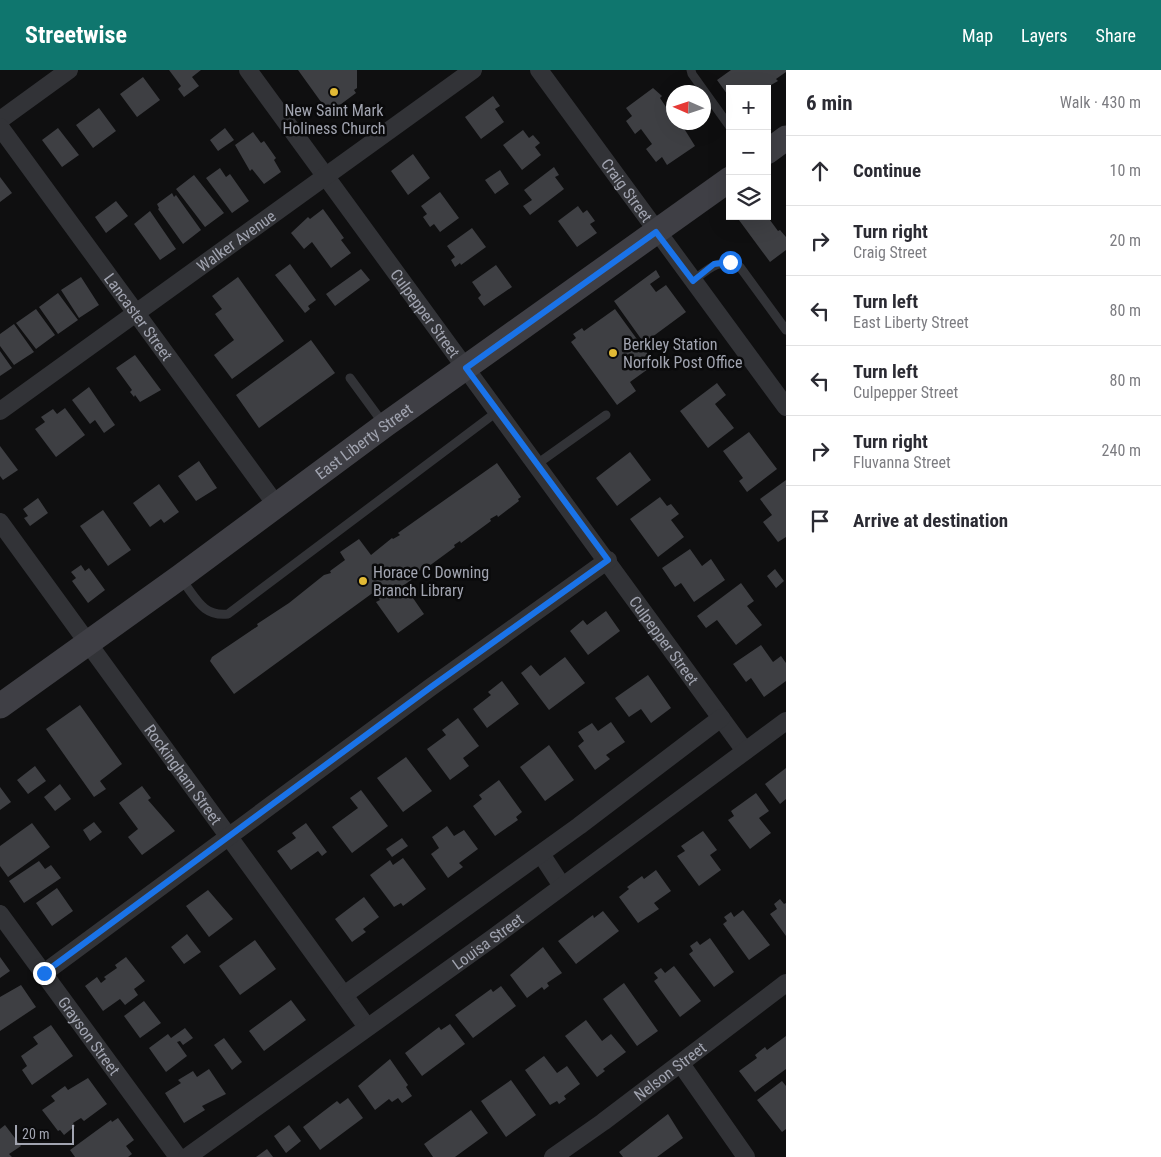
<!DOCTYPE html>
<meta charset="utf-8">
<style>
:root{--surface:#fff;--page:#f2f2f3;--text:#2b2b33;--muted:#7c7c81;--line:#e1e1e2;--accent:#0f766e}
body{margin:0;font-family:"Roboto Condensed",sans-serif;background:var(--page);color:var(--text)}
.controls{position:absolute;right:15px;top:15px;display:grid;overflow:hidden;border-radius:0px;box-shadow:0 5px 20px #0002}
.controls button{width:45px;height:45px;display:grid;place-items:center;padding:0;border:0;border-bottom:1px solid var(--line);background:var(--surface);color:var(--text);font:25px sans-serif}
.compass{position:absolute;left:666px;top:15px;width:45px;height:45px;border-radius:50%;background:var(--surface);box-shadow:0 5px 20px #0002;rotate:273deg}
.scale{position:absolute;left:15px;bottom:12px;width:59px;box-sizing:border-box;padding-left:5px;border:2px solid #a1a4b0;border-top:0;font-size:14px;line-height:18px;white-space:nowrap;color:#a1a4b0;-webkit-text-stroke:4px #0a0a0b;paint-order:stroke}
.stop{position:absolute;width:15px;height:15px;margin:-11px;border:4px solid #1a73e8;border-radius:50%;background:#fff}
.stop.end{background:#1a73e8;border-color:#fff;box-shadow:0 1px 5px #0008}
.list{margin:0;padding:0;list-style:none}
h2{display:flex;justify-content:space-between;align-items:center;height:65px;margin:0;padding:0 20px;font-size:21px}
h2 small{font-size:16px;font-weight:400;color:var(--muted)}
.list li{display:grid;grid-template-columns:32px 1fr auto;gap:15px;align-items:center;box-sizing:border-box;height:70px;padding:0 20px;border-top:1px solid var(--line)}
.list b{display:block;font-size:19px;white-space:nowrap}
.list p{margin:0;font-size:16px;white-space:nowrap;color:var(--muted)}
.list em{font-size:16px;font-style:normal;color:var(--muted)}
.icon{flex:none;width:28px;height:28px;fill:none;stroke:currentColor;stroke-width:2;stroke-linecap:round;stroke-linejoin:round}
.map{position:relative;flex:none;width:786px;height:1087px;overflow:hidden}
header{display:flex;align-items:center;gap:30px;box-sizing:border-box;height:70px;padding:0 25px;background:var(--accent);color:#fff}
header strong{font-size:24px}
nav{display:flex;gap:28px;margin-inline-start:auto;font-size:18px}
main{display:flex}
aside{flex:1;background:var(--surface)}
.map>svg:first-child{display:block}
</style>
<header>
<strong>Streetwise</strong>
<nav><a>Map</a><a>Layers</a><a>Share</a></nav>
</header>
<main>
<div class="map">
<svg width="786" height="1087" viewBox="0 0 786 1087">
<rect width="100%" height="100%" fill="#0f0f10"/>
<!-- building -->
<path fill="#3e3f43" d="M169,0H201L192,7L199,16L184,27L178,19L181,16Z
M298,0H357V18L354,20L356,23L329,43Z
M731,0H786V2L776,9L778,11L764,19H730V28L717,10Z
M143,7L160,30L137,47L120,24Z
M653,18L662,26L660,28L666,37L668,36L672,41L670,42L674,52H680L695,76L667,95L662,87L656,92L646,79L652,74L641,59L635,64L626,51L632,46L626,38Z
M493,26L500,36L495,39L504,52L481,69L465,47Z
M99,38L116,61L93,78L76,55Z
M58,58L79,85L62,97L42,70Z
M225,58L234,70L218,81L210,70Z
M523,60L529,68L533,65L540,73L535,77L541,85L522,100L503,75Z
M253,62L261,73L264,71L276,88L274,90L281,102L264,114L252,99L250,101L235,75Z
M413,84L430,108L408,125L391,101Z
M554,97L559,105L555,107L564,119L530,145L523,136L532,130L524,120Z
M220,98L226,107L230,104L249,131L232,143L206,108Z
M500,100L509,114L495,124L485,110Z
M194,105L224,143L205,157L176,119Z
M0,107L12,123L0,132Z
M440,122L459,148L440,162L434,154L430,157L423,147L427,144L421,136Z
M172,123L174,127L176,125L201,160L183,174L158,139L159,138L157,134Z
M116,131L128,146L106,163L95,147Z
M578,136L583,143L587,140L595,151L590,154L597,163L577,177L558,151Z
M323,139L344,168L341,170L351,183L331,198L312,172L304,179L291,163L308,147L310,149Z
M150,141L176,179L160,190L134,154Z
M736,146H767L778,161L780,160L786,167V180L770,192Z
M472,158L486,177L461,195L460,193L455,197L451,190L455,187L447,176Z
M290,194L316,230L308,236L310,239L305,243L275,205Z
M496,195L512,217L484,236L478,228L481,225L472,212Z
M361,199L370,210L335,236L326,224Z
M656,200L660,207L650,214L656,222L666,215L686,242L644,273L614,231Z
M81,207L99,235L79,248L61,220Z
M238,207L284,271L232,309L214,285L234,270L215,244L222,239L212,226Z
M58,223L78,250L58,264L39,237Z
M36,239L55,265L36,279L16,253Z
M615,239L655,294L630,312L636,321L617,335L571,272L576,268L573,264L582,258L584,261Z
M14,254L34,282L14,295L0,276V264Z
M311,270L335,303L259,358L236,325Z
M0,281L12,298L0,306Z
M135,285L161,320L140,332L135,325L134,327L130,322L132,320L116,298Z
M717,313L726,325L715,334L734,358L708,378L680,341Z
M89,317L115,355L104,363L95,350L90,354L72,330Z
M65,338L85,365L56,387L35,359L45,352L41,347L53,339L57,344Z
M749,362L777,399L747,422L739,411L743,408L723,381Z
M0,376L18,400L3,410L0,406Z
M630,382L651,410L617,436L596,408Z
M199,391L217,418L196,431L178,406Z
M497,393L521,427L518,429L519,431L498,447L497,445L490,449L491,451L461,473L460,471L454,475L455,477L425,499L424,498L418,502L420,504L404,515L424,544L398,563L376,532L380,530L374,522L234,624L210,591L212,587L258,556L257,554L289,533L324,505L331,503L330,501L345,490L340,482L359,469L371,485L392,468L393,469L400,465L398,463Z
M786,410V467L778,472L763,452L772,445L760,429Z
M159,414L179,442L164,453L161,449L150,457L133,433Z
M660,427L667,436L671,434L679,444L671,450L684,467L658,487L630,449Z
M38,428L48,443L30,456L24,448L28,446L23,439Z
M103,440L131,480L108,496L80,456Z
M690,479L702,496L711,489L725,510L694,532L681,513L675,517L662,498Z
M81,495L85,501L89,498L105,520L88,533L72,511L76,508L71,502Z
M775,499L784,511L776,518L767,506Z
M741,513L754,531L747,536L762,555L736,575L717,550L706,558L697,546Z
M606,541L620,561L588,585L570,561L583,550L587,555Z
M761,575L773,592L781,586L786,593V611L764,627L751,608L746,612L733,594Z
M565,587L585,613L549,640L521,603L531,595L540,606Z
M648,605L671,638L651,653L641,639L629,647L615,628Z
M502,611L519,634L487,658L473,639L491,625L488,622Z
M80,635L122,694L100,711L106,719L94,727L46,659Z
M458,648L479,676L463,688L469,696L450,710L427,679L446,665L442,660Z
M611,652L625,672L606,685L610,689L595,700L578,676L584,671L578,662L592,653L598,661Z
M549,675L574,710L545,731L520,697Z
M406,687L432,721L403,742L377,708Z
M35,696L46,711L28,724L17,710Z
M786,698V729L780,734L765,714Z
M499,710L522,742L516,747L518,750L495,766L473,736L482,729L479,725Z
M60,714L71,729L55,741L44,727Z
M142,716L151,728L148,730L175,761L142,785L128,767L138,759L119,733Z
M0,717L11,732L0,740Z
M361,720L388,756L352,783L332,757L358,738L350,728Z
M756,723L769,741L759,748L771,763L750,779L728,750L734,746L731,741Z
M94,752L102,762L90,771L83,760Z
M32,753L50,777L8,807L0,796V776Z
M306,753L327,782L322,786L318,781L291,800L277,781L296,768L292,763Z
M447,756L454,766L464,760L478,779L459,793L463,797L448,808L431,784L439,778L432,767Z
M703,761L717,780L710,785L721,800L699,816L677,786L685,781L681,776Z
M402,768L408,776L392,787L386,779Z
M403,788L426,819L403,836L401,833L394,837L370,805L390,790L393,795Z
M39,791L45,799L51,795L61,808L24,833L9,811Z
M656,800L671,821L654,833L659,839L638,853L619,827L629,819L627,817L642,806L644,809Z
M57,818L73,841L52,856L36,833Z
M208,820L233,849L209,867L186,836Z
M364,827L379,847L363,859L366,862L352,872L335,849Z
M780,829L784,834L786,833V866L770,844L777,839L774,834Z
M743,840L770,875L749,890L723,854L727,851L724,847L731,842L734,847Z
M603,841L619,861L576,894L558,871L593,845L594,848Z
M187,864L201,882L184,894L171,877Z
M710,868L734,902L714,917L689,884L693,881L690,876L697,871L700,875Z
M255,870L276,899L240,925L219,896Z
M543,877L562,903L547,913L549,916L544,920L542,917L527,928L510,905Z
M0,887L10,901L0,908Z
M126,887L145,911L134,919L138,925L125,935L120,929L103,941L85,916L97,907L101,913L106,909L104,907L117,898L115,895Z
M674,896L701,931L680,947L654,911L658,908L654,903L661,898L665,903Z
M624,913L658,961L637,976L603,929Z
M21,915L36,937L0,961V927Z
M501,916L516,936L473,968L455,945L491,919L493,922Z
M291,930L306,950L264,981L249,961Z
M144,931L161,953L140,968L124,946Z
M586,950L602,971L611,964L626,982L603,999L605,1001L597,1007L565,966Z
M450,954L465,974L422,1006L405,983L439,957L441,960Z
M51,955L73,986L32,1015L22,1000L27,996L21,986L38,974L33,967Z
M185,958L193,968L183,975L180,971L177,972L187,986L166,1002L149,978L168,964L171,968Z
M786,966V999L755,1022L739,1001L757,988L755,985L765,977L767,980Z
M224,968L242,992L232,1000L214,975Z
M544,986L557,1003L567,996L580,1014L564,1026L566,1029L559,1034L557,1031L550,1035L525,1000Z
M390,989L408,1015L406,1017L412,1026L402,1033L398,1028L392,1032L389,1029L375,1040L358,1016Z
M209,999L226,1024L202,1036L205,1040L184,1053L165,1023L181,1013L178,1010L193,1001L197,1007Z
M88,1008L107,1034L84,1051L81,1048L73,1053L75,1056L64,1065L60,1060L58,1061L42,1040L55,1031L51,1026L65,1016L68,1020Z
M511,1010L536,1045L506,1067L481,1031Z
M782,1011L786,1016V1059L782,1062L757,1030Z
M348,1028L363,1048L320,1080L303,1057L337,1031L340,1034Z
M471,1040L488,1063L455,1087H433L424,1074Z
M668,1044L683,1068L657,1087H623L619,1082Z
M118,1048L134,1070L126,1076L132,1084L128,1087H75L70,1080L111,1050L112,1052Z
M5,1055L21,1076L9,1084L12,1087H0V1059Z
M289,1055L301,1071L286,1083L274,1066Z
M267,1079L273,1087H256Z"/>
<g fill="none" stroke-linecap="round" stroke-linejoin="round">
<!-- service -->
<path stroke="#323337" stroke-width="9" d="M691,0L692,4L730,57
M693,211C709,198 720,187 740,197L786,260
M350,308L383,353
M537,394L606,345
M181,509C196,527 202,547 228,544L498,341"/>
<!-- minor -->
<g stroke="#323337" stroke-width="18">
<path id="s1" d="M248,0L745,681"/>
<path id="s2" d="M539,0L786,337"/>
<path d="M0,50L69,0"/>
<path id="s3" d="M0,57L277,436"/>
<path id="s4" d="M0,341L473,0"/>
<path id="s5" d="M0,452L367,957"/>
<path d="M541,784L562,816"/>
<path id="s6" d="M0,844L178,1087"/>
<path d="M44,903L431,617L608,490"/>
<path d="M344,925L579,756L721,648"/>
<path d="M681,994L746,1087"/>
<path id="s7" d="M187,1087L494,867L786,651"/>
<path id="s8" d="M553,1087L603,1052L786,913"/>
</g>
<!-- secondary -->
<g stroke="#3f3f45" stroke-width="25">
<path d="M767,82L786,68"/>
<path id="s9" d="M0,636L180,507L385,355L730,109"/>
</g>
</g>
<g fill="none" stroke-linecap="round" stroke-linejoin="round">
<!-- route -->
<path stroke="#1a73e8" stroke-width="6" d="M44,903L431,617L608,490L466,298L656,162L693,211L714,194L730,192"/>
</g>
<!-- markers -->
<g fill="#e2ba35" stroke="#0a0a0b" stroke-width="2">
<circle cx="334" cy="22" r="5"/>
<circle cx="613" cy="283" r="5"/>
<circle cx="363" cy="511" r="5"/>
</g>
<g text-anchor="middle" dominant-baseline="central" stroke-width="5" stroke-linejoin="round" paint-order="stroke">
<!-- poi labels -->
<g font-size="16" fill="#a1a4b0" stroke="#0a0a0b" text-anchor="start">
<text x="334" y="40" text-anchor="middle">New Saint Mark<tspan x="334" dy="18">Holiness Church</tspan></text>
<text x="623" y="274">Berkley Station<tspan x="623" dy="18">Norfolk Post Office</tspan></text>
<text x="373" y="502">Horace C Downing<tspan x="373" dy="18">Branch Library</tspan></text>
</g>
<!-- street labels -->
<g font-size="16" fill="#a1a4b0" stroke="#0a0a0b">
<text stroke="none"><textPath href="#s2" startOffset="149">Craig Street</textPath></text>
<text stroke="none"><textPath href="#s4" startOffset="291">Walker Avenue</textPath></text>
<text stroke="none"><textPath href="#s1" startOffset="301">Culpepper Street</textPath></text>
<text stroke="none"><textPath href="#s3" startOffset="235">Lancaster Street</textPath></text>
<text stroke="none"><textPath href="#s9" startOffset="450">East Liberty Street</textPath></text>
<text stroke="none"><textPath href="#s1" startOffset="706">Culpepper Street</textPath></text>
<text stroke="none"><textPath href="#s5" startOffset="312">Rockingham Street</textPath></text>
<text stroke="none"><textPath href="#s7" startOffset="370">Louisa Street</textPath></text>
<text stroke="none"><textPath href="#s6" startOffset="151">Grayson Street</textPath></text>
<text stroke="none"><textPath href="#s8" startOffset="145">Nelson Street</textPath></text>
</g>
</g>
</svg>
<div class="controls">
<button>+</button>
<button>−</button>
<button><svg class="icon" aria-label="layers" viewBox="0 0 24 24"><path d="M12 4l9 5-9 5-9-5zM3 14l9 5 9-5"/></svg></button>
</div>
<svg class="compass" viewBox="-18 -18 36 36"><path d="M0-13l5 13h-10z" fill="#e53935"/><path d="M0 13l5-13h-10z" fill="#7c7c81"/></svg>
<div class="scale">20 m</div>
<div class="stop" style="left:730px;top:192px"></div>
<div class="stop end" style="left:44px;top:903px"></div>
</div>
<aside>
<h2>6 min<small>Walk · 430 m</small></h2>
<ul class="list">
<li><svg class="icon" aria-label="ahead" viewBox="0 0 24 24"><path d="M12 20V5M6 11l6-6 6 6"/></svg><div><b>Continue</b></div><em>10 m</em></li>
<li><svg class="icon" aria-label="right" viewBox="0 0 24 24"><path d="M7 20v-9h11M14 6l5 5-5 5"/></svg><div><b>Turn right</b><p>Craig Street</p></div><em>20 m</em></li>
<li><svg class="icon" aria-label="left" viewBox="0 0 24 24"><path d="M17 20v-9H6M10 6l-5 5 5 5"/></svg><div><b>Turn left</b><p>East Liberty Street</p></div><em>80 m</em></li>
<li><svg class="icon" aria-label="left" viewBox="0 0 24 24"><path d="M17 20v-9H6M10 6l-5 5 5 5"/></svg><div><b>Turn left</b><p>Culpepper Street</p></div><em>80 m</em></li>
<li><svg class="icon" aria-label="right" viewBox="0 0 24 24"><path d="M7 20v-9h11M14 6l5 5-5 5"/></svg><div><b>Turn right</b><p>Fluvanna Street</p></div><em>240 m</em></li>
<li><svg class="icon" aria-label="arrive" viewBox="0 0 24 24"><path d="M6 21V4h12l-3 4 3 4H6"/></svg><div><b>Arrive at destination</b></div></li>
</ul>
</aside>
</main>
